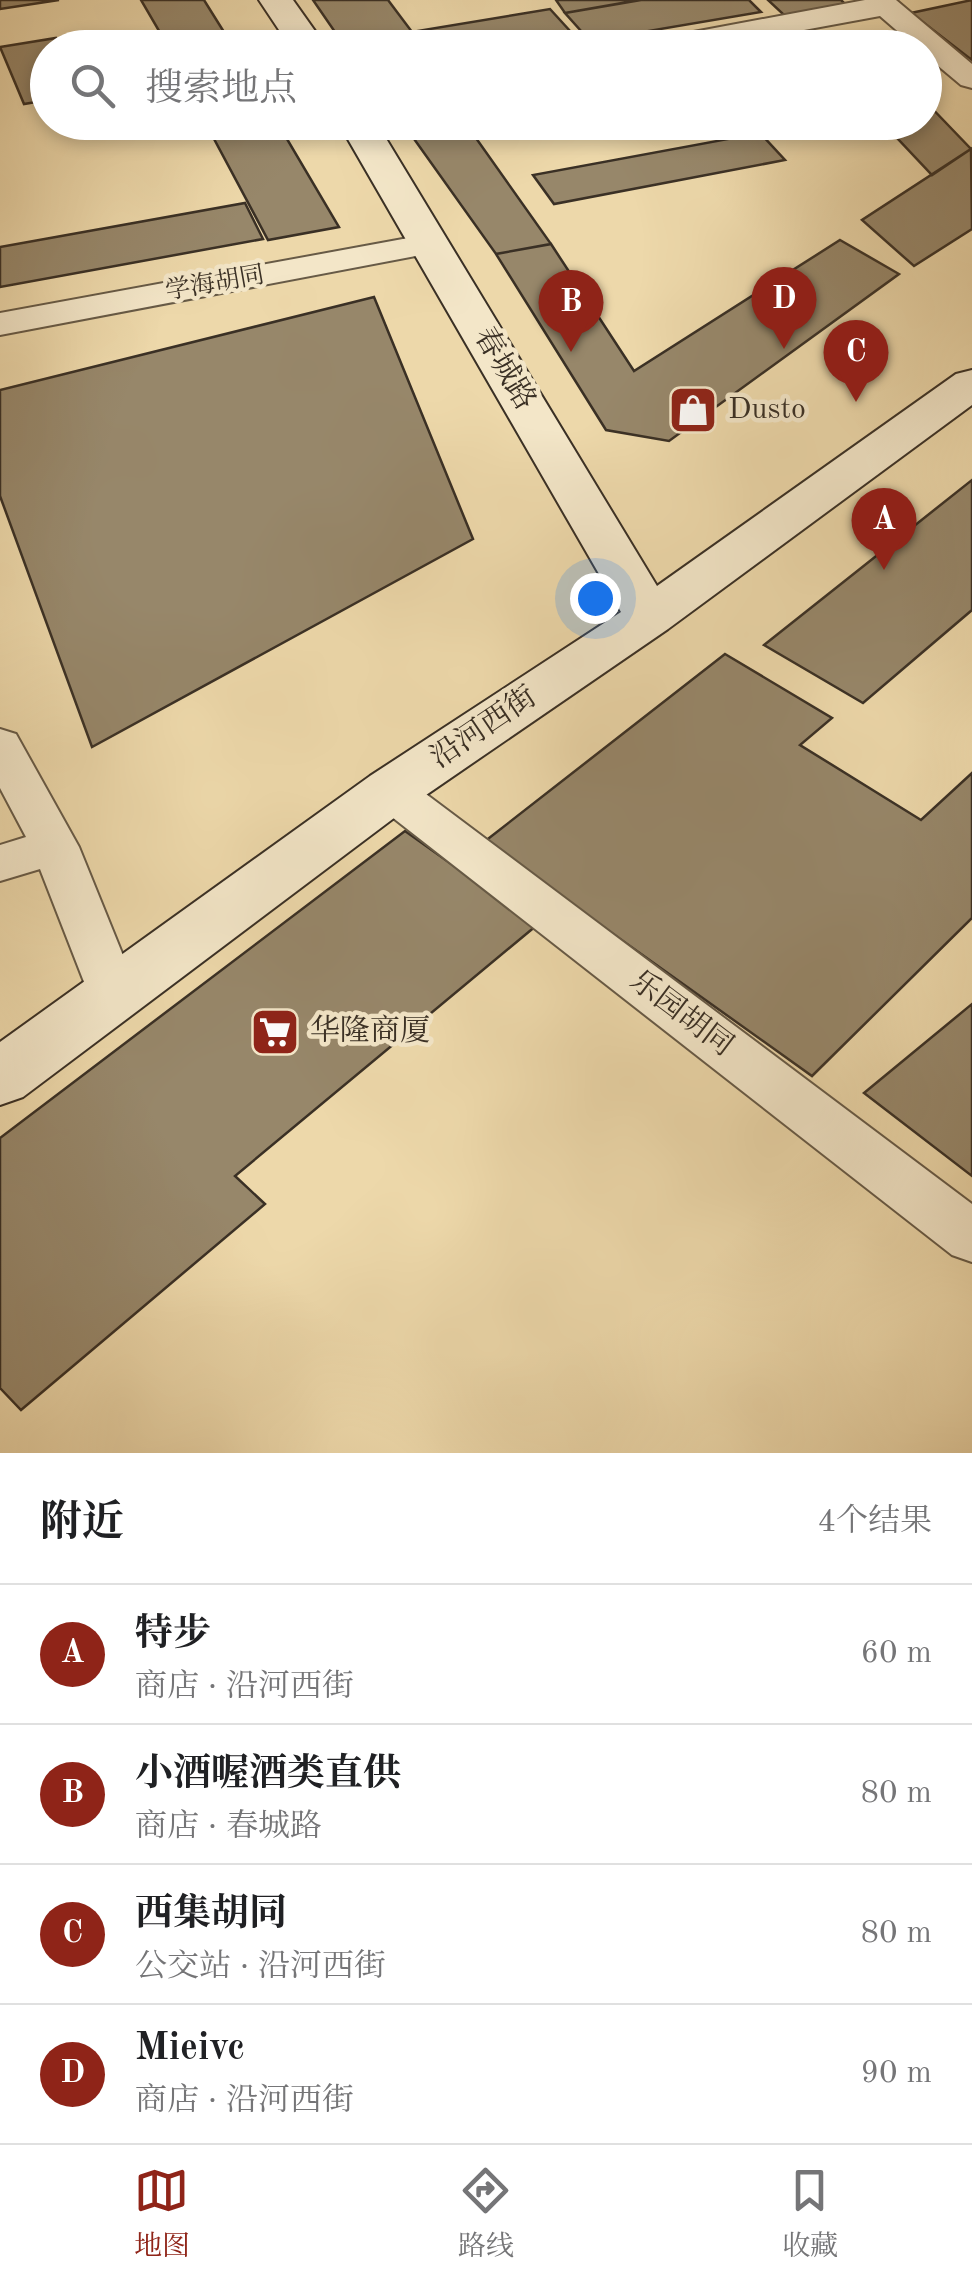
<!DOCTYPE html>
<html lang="zh">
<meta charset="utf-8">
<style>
:root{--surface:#fff;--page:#f6f6f6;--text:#202124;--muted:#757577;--line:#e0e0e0;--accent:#8f2418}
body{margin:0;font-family:"Old Standard TT","Noto Serif SC",serif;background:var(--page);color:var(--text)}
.you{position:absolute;left:595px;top:598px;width:35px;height:35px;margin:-25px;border:8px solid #fff;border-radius:50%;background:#1a73e8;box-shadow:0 0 0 15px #1a73e833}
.badge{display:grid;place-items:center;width:65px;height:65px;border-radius:50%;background:var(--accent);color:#fff;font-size:32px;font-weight:700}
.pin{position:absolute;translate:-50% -82px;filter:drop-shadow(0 2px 5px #0008)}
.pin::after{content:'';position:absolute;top:52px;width:35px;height:30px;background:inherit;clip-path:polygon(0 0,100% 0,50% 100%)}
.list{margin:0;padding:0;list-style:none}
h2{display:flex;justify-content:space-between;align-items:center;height:130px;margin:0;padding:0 40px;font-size:42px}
h2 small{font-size:32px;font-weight:400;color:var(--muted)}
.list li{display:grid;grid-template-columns:65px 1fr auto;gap:30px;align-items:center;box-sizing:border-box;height:140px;padding:0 40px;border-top:2px solid var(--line)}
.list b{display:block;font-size:38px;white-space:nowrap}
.list p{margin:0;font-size:32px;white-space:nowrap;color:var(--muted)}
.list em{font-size:32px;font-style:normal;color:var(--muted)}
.icon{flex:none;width:55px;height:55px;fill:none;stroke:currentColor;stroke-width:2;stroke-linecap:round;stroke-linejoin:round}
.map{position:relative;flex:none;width:972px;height:1453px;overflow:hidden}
.search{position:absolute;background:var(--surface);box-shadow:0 5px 15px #0003;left:30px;right:30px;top:30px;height:110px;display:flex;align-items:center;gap:25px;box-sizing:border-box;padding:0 35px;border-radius:55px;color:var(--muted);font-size:38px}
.sheet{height:690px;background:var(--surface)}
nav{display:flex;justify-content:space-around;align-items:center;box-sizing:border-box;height:140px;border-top:2px solid var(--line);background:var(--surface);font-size:28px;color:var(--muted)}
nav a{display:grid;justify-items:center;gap:5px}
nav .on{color:var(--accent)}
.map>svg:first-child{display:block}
</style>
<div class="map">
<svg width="972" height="1453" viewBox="0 0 972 1453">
<rect width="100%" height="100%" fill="#edd8aa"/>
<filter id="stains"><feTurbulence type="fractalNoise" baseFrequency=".002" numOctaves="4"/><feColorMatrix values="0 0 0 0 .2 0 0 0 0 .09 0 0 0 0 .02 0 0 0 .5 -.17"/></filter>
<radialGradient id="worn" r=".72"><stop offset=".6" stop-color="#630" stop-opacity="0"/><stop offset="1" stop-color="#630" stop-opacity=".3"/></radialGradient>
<!-- building -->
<path fill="#97876a" stroke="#3a3025" stroke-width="2.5" d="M0,0H59L0,9Z
M141,0H204L234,48H169Z
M313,0H388L412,32L550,9L581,43L559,48H346Z
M556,0H639L565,13Z
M641,0H749L761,12L590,41L565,13Z
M768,0H841L846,5L784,15Z
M972,0V60L911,13Z
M864,37L874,48L808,44Z
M56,38L61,48H48V100L24,104L0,47Z
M924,100L971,149L932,175L882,122H924Z
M205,122H277L339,227L268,240Z
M402,122H473L466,124L551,244L496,254Z
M760,133L785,160L554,204L533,175Z
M971,149L972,229L914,266L862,220Z
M245,203L263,239L0,287V247Z
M840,240L899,274L669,441L606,430L496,254L551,244L634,371Z
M374,297L473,539L92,747L0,496V390Z
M972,480V610L863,703L764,645Z
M725,654L832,718L800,745L921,820L972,773V918L812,1076L484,842Z
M405,831L537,925L235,1176L265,1204L21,1410L0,1388V1138Z
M972,1004V1176L864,1093Z"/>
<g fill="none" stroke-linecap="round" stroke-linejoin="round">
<!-- street casing -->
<g stroke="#675a46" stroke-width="4">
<path id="street" d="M865,0H896L972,64V88L961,85L924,54V48H917L880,16L707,48H642L656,39Z
M430,234L442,237L447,244L442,251L0,335V313Z
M0,729L16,734L79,847L139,995L131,1010L113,1016L95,1010L40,869L0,881V845L26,837L0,788Z
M390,774L406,779L972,1204V1262L952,1255L374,803L367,791L374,779Z"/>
</g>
<!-- secondary casing -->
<g stroke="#3a3025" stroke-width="4">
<path id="secondary" d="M259,0H293L327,48H291Z
M338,122H376L657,586L956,374L972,370V405L668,629L410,806L23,1097L0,1105V1042L370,776L621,612Z"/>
</g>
<!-- street -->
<use href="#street" fill="#f3e6c8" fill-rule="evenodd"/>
<!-- secondary -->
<use href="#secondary" fill="#f3e6c8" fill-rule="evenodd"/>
</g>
<!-- icons -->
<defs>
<g id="shop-square" transform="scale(2.5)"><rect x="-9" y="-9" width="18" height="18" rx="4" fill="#8f2418" stroke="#f3e6c8"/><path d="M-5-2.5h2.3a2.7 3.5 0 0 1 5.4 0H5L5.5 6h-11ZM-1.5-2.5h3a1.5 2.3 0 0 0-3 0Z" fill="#fff"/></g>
<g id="supermarket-square" transform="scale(2.5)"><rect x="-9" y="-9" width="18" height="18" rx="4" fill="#8f2418" stroke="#f3e6c8"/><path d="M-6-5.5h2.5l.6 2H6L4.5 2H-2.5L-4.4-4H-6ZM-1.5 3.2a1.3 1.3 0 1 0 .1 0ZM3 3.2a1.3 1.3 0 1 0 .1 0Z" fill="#fff"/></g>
</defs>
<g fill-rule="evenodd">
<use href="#shop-square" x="693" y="410"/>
<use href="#supermarket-square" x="275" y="1032"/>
</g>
<g text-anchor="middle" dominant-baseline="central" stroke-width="9" stroke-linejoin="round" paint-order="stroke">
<!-- far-street labels -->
<g font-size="25" fill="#3a3025" stroke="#f3e6c8">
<text transform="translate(215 284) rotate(-10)">学海胡同</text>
</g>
<!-- street labels -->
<g font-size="30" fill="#3a3025" stroke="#f3e6c8">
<text transform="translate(504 369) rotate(59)">春城路</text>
<text transform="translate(484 728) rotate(-34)">沿河西街</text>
<text transform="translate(681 1014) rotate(37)">乐园胡同</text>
</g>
<!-- poi labels -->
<g font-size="30" fill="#3a3025" stroke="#f3e6c8" text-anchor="start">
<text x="728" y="410">Dusto</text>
<text x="310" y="1032">华隆商厦</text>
</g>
</g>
<rect width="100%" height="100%" filter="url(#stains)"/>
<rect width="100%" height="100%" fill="url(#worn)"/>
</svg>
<div class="you"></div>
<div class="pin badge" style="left:884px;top:570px">A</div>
<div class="pin badge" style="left:571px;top:352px">B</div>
<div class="pin badge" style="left:856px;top:402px">C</div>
<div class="pin badge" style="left:784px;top:349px">D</div>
<div class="search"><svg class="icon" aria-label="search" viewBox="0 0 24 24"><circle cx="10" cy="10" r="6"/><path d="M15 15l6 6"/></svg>搜索地点</div>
</div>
<section class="sheet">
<h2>附近<small>4个结果</small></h2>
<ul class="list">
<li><span class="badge">A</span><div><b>特步</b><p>商店 · 沿河西街</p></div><em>60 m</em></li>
<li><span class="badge">B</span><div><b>小酒喔酒类直供</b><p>商店 · 春城路</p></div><em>80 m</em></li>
<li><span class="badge">C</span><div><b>西集胡同</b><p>公交站 · 沿河西街</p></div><em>80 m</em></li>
<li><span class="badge">D</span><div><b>Mieivc</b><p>商店 · 沿河西街</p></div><em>90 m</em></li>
</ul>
</section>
<nav>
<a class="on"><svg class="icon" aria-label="map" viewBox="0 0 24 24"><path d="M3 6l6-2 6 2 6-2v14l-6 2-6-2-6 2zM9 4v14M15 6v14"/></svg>地图</a>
<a><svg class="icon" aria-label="directions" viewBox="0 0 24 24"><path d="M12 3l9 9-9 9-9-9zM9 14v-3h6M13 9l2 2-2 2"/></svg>路线</a>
<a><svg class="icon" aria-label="saved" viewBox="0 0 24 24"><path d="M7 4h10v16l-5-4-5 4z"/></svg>收藏</a>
</nav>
